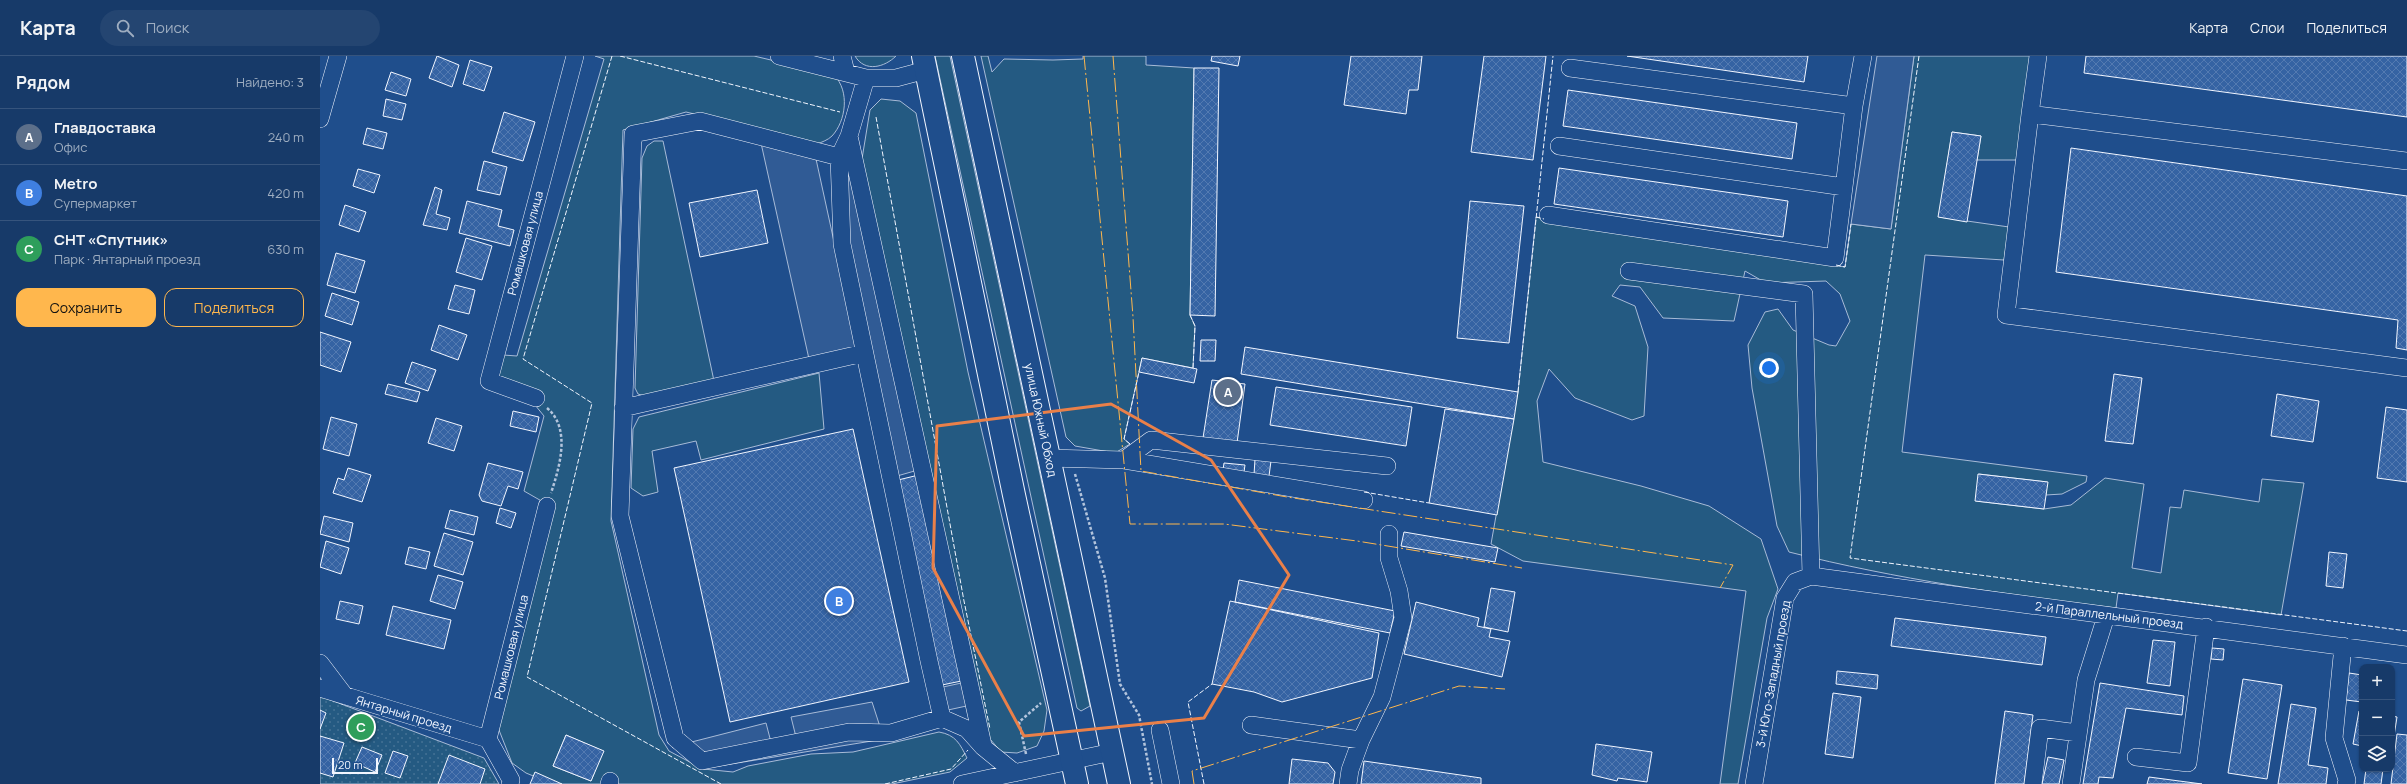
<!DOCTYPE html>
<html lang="ru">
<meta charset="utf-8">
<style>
:root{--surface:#173a69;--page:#244571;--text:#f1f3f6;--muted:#9eadc0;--line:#36547d;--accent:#ffb74d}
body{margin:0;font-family:Manrope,sans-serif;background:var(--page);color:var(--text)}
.controls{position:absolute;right:12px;bottom:12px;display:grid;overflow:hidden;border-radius:8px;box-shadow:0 1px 3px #0004}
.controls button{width:36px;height:36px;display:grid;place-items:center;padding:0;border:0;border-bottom:1px solid var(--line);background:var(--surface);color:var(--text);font:20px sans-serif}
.scale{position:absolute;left:12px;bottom:10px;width:46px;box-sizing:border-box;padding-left:4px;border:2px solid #f2f6ff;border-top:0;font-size:11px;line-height:14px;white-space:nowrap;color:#f2f6ff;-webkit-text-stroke:3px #1f4e8c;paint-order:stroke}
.you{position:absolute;left:1449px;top:312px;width:14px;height:14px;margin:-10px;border:3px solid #fff;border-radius:50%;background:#1a73e8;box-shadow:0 0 0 6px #1a73e833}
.badge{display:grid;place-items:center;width:26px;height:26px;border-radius:50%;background:var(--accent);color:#fff;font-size:13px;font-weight:700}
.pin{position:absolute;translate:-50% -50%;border:2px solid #fff;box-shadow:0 1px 4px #0006}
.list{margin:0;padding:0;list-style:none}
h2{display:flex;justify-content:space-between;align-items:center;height:52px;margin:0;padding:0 16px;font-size:17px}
h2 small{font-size:13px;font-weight:400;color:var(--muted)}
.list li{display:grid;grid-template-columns:26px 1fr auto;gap:12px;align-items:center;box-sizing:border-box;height:56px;padding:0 16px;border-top:1px solid var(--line)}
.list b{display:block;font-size:15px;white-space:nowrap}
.list p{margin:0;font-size:13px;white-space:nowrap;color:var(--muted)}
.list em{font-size:13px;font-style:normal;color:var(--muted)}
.actions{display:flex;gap:8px;padding:12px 16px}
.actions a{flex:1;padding:9px 0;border:1px solid var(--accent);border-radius:12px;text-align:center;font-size:14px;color:var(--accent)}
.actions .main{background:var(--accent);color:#111}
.icon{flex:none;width:22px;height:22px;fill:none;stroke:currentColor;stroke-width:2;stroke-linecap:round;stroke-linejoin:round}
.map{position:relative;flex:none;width:2087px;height:728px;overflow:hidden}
header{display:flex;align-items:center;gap:24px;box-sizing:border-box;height:56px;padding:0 20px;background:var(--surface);border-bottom:1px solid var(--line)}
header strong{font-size:19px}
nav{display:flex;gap:22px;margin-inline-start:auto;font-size:14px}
.search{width:280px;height:36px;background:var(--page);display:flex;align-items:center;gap:10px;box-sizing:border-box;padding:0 14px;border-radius:22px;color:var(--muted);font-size:15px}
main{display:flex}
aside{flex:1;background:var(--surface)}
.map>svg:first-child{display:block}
</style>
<header>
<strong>Карта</strong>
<div class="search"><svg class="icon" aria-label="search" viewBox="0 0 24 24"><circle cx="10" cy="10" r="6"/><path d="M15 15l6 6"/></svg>Поиск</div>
<nav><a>Карта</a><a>Слои</a><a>Поделиться</a></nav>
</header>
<main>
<aside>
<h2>Рядом<small>Найдено: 3</small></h2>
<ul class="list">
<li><span class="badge" style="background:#5c6f8a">A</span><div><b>Главдоставка</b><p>Офис</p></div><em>240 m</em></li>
<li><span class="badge" style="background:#3f7fe0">B</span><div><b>Metro</b><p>Супермаркет</p></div><em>420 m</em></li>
<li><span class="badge" style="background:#2e9e5b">C</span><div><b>СНТ «Спутник»</b><p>Парк · Янтарный проезд</p></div><em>630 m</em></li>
</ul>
<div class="actions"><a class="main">Сохранить</a><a>Поделиться</a></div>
</aside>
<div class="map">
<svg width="2087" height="728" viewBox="0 0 2087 728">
<defs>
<pattern id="garden-dots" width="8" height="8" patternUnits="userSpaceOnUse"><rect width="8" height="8" fill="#245a82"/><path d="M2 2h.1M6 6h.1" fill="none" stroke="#447295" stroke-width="1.8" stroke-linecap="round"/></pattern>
<pattern id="building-cross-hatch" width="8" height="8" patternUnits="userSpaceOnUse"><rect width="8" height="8" fill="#3563a3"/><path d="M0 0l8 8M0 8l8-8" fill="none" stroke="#537ab1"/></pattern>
</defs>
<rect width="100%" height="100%" fill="#1f4e8c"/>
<!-- grass -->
<path fill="#245a82" stroke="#a8bbd7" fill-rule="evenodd" d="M275,0H434L514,19C530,35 526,65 512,80C508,84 502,86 497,88L366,56L303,74L291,465L339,679L349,695L383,713L413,716L428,710L491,698L533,696L619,676C636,679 640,688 647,702L630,716L572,728H233L206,717L192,707L177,669L232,451L204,435L224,360L215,349L177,320L183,299L197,300L284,3ZM246,679L283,695L271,725L233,710Z
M535,0H576C565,11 545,17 535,0Z
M615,0H630L770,650L761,655L757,652Z
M661,0H668L672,16L684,3L733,4L763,3V0H826V9L874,12L870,259L875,270L873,312L822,302L804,383L810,388L795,397L755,390L746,381Z
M1594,0H1713L1699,100L1696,104H1657L1661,80L1632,76L1619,161L1689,171L1684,204L1605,199L1582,396L1767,420L1766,426L1742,438L1726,439L1727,426L1659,418L1656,445L1724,453L1751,449L1785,422L1824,428L1812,512L1841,517L1850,451L1861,452L1864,434L1939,446L1942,423L1984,427L1961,559L1798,537L1796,552C1687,539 1576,523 1469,496L1457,470L1432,332L1428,289L1445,256L1458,253L1473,274L1509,289L1516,290L1530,265L1520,238L1506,225L1446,227L1425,215L1414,265L1343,262L1320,231L1300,229L1292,240L1315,250L1328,291L1324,360L1312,364L1255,342L1229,313L1217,345L1223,406L1321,430L1389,450L1441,483L1458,533L1447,562L1418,728H1400L1426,535L1203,505L1171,488L1198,336L1216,161L1525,211L1531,168L1571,173Z
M561,43L580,45L596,57L648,316L727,654L724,675L717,690L697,697L681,696L665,677L541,109L550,54Z
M334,85H343L394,325L324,340L318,338L315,332L322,102L327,90Z
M499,317L504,373L381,404L376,385L332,395L338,436L323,440L311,432L313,373L319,361Z"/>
<!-- garden -->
<path fill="url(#garden-dots)" stroke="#a8bbd7" d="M0,640L164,702L179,728H0Z"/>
<!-- parking -->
<path fill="#305b95" stroke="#a8bbd7" d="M1557,0H1594L1571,173L1531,168Z
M441,87L496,103L537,291L489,303Z
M533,118L598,414L577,420L528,192L526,120Z
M646,626L651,649L628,654L623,631Z
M552,646L564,683L387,712L352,691L446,667L452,690L477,685L471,661Z"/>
<!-- building -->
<path fill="url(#building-cross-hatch)" stroke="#f2f6ff" d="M117,0L139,9L132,31L109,22Z
M892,0H920L918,10L891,5Z
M1031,0H1102L1098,34H1089L1086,58L1024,49Z
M1164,0H1226L1213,104L1151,96Z
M1307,0H1488L1484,26Z
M1766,0H2087V61L1764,17Z
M150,4L172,11L164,35L143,28Z
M874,12H899L895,260L870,259Z
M71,16L91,23L86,40L65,34Z
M1248,34L1477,67L1472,103L1243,70Z
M66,43L86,48L82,64L63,60Z
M184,56L215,66L203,105L172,96Z
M47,72L67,77L63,93L43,88Z
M1632,76L1661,80L1647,166L1618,161Z
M1751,92L2087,140V294L2076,292L2078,264L1736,216Z
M164,105L187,111L180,139L157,134Z
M1239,112L1468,145L1463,181L1234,148Z
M38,113L60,119L54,137L33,130Z
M115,131L122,134L116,158L130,162L127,174L103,169Z
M437,134L448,187L380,201L369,147Z
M147,145L182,154L178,170L194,174L190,190L139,177Z
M1150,145L1204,150L1189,287L1137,282Z
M25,149L46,156L39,176L19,169Z
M146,182L172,190L162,224L136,216Z
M16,197L45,205L35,237L7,229Z
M135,229L155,234L149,258L128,253Z
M12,237L39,246L32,269L5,260Z
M119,269L147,279L138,304L111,294Z
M0,276L31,286L21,316L0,309Z
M881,284H896L895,305H880Z
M925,291L1198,336L1194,363L921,318Z
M822,302L877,313L874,327L819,316Z
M92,306L116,314L108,335L85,327Z
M1794,318L1822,322L1813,388L1785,385Z
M892,324L925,328L917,387L883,382Z
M68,328L100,336L97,346L65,338Z
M956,331L1092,351L1086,390L950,369Z
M1957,338L1999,345L1993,386L1951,380Z
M2066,351L2087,354V426L2057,422Z
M1125,353L1194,363L1177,459L1109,447Z
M193,355L219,361L216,376L190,370Z
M11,361L37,368L29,400L3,393Z
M116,362L142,370L134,395L108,387Z
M533,373L589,626L410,666L354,412Z
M935,403L951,405L949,420L934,419Z
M168,407L203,416L198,433L188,430L181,450L162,445L159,439Z
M904,407L925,409L924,416L903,414Z
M28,412L51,419L42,446L13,437L18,422L24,424Z
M607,417L651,623L622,629L578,424Z
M1658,418L1728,426L1724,453L1655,445Z
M180,452L196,457L191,472L176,467Z
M130,454L158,461L154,479L125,472Z
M4,460L33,467L29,486L0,478Z
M1084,476L1178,492L1175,506L1081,490Z
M124,477L153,486L143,519L114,510Z
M6,485L29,492L21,518L0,511Z
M89,491L110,496L106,513L85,508Z
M2009,496L2027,498L2023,532L2006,530Z
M118,519L143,526L135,553L110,545Z
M919,524L1075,555L1070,577L915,546Z
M1171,532L1195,536L1188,576L1164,571Z
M20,545L43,550L39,568L16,563Z
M910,545L1059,577L1052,622L962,646L934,636L892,628Z
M1096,546L1159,562L1157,570L1171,573L1169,581L1190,585L1182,621L1084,598Z
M73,550L131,564L124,593L66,579Z
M1575,562L1726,581L1722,609L1571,590Z
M1833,584L1855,586L1850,630L1827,627Z
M1892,592L1904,593L1903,604L1891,603Z
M1517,615L1558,619L1557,633L1516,628Z
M2029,617L2042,619V646L2026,644Z
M1923,623L1962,629L1947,723L1908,717Z
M1780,627L1864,640L1862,659L1806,652L1793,722L1779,721L1778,728H1763Z
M1513,637L1541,641L1533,702L1505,698Z
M1971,648L1996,652L1988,709L2008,712L2006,728H1958Z
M0,654L6,657L0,673Z
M1685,655L1713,659L1704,728H1675Z
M2039,655L2042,656V690L2033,688Z
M2072,660L2077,661L2072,693Z
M2077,678L2087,679V728H2071Z
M246,679L284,695L271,725L233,710Z
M0,680L24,687L13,721L0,717Z
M1276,688L1332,696L1327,726L1298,722L1297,725L1272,719Z
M42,691L62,699L55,716L35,707Z
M73,695L88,700L80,722L65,717Z
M129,699L165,713L160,728H118Z
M1728,701L1744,704L1739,728H1722Z
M972,703L1008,707L1015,716L1013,728H969Z
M1044,705L1161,722V728H1041Z
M2046,713H2063L2061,728H2044Z
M215,716L242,728H210Z
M1829,721L1882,728H1827Z"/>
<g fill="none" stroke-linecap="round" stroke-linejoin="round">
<!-- minor casing -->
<g stroke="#f2f6ff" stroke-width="18">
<path id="minor" d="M459,0L546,22H576L606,14
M522,0L526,16
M1718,0L1710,58L2087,105
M1250,12L1534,50L1543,0
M546,22L529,80L519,101L522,188L609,605L622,662L647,673L663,691L695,717
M1710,58L1686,259L2087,312
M0,63L18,0
M529,80L663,689
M1239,90L1524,131L1534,50
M519,101L380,65L313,78L300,460L355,682L382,705L529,676L571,677L622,662
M1228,159L1515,202L1524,131
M1309,215L1484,238L1491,520
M216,342L169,325L255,0
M303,352L544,297
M728,402L804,404L831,384L1067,410
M804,404L1044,444
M1491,520L2087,599
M2023,590L2014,682L2027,724L2026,728
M0,607L25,640
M0,632L168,683
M931,669L1041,684
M840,674L851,728
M1816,701L1868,707L1886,571
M190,728L191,724L168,683L227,450
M289,728L290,725
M642,728L792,696
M1028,728L1030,714L1041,684L1062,641L1083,562L1079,535L1069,502V478
M1434,728L1465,542L1475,526L1491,520
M1713,728L1720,672L1758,677
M1751,728L1766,624L1786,560"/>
</g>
<!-- major casing -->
<g stroke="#f2f6ff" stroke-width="24">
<path id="major" d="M603,0L694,439L757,728
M643,0L799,728"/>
</g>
<!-- path -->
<path stroke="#b3c4dc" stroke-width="2.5" stroke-dasharray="3 2" stroke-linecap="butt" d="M227,352C251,372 240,410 231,437
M755,418L785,522L800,628L819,659L832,728
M706,698L699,666L721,647"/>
<!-- minor -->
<use href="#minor" stroke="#1f4e8c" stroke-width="17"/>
<!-- major -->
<use href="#major" stroke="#1f4e8c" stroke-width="22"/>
<!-- fence -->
<path stroke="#f2f6ff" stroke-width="1" stroke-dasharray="5 2" stroke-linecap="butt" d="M292,0L203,303L272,347L207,621L401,728
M300,0L520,56
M1599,0L1530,502L2087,575
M556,61L644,545L670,673
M1216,161L1224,163
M1516,209L1525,211L1531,168
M870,259L875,270L873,312
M1198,336L1233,0
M810,388L804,383L819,316
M1044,436L1109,447
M565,728L631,713L648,694
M884,728L868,646L892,628"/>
<!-- power -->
<path stroke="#ffb74d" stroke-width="1" stroke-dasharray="14 3 2 3" stroke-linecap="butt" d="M764,0L810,468H904L1037,485L1202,512
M793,0L813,261L821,415L967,441L1413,509L1400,532
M874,728L872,715L1139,630L1185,633"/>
</g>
<!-- marked area -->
<path fill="none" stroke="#ea8049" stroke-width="3" stroke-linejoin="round" d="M791,348L891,404L969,519L884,662L704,680L613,512L617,370Z"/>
<g text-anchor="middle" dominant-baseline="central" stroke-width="3" stroke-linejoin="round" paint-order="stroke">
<!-- street labels -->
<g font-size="12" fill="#f2f6ff" stroke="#1f4e8c">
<text transform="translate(205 187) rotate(-75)">Ромашковая улица</text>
<text transform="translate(721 364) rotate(78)">улица Южный Обход</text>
<text transform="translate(1789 559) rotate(7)">2-й Параллельный проезд</text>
<text transform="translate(191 591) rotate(-76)">Ромашковая улица</text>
<text transform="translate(1453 618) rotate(-80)">3-й Юго-Западный проезд</text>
<text transform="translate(84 658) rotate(17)">Янтарный проезд</text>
</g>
</g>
</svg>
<div class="controls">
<button>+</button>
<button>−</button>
<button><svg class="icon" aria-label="layers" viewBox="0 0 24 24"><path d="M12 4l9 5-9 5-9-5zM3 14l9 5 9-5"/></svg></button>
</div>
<div class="scale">20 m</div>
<div class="you"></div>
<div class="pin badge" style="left:908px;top:336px;background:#5c6f8a">A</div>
<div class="pin badge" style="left:519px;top:545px;background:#3f7fe0">B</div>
<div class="pin badge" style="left:41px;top:671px;background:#2e9e5b">C</div>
</div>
</main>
